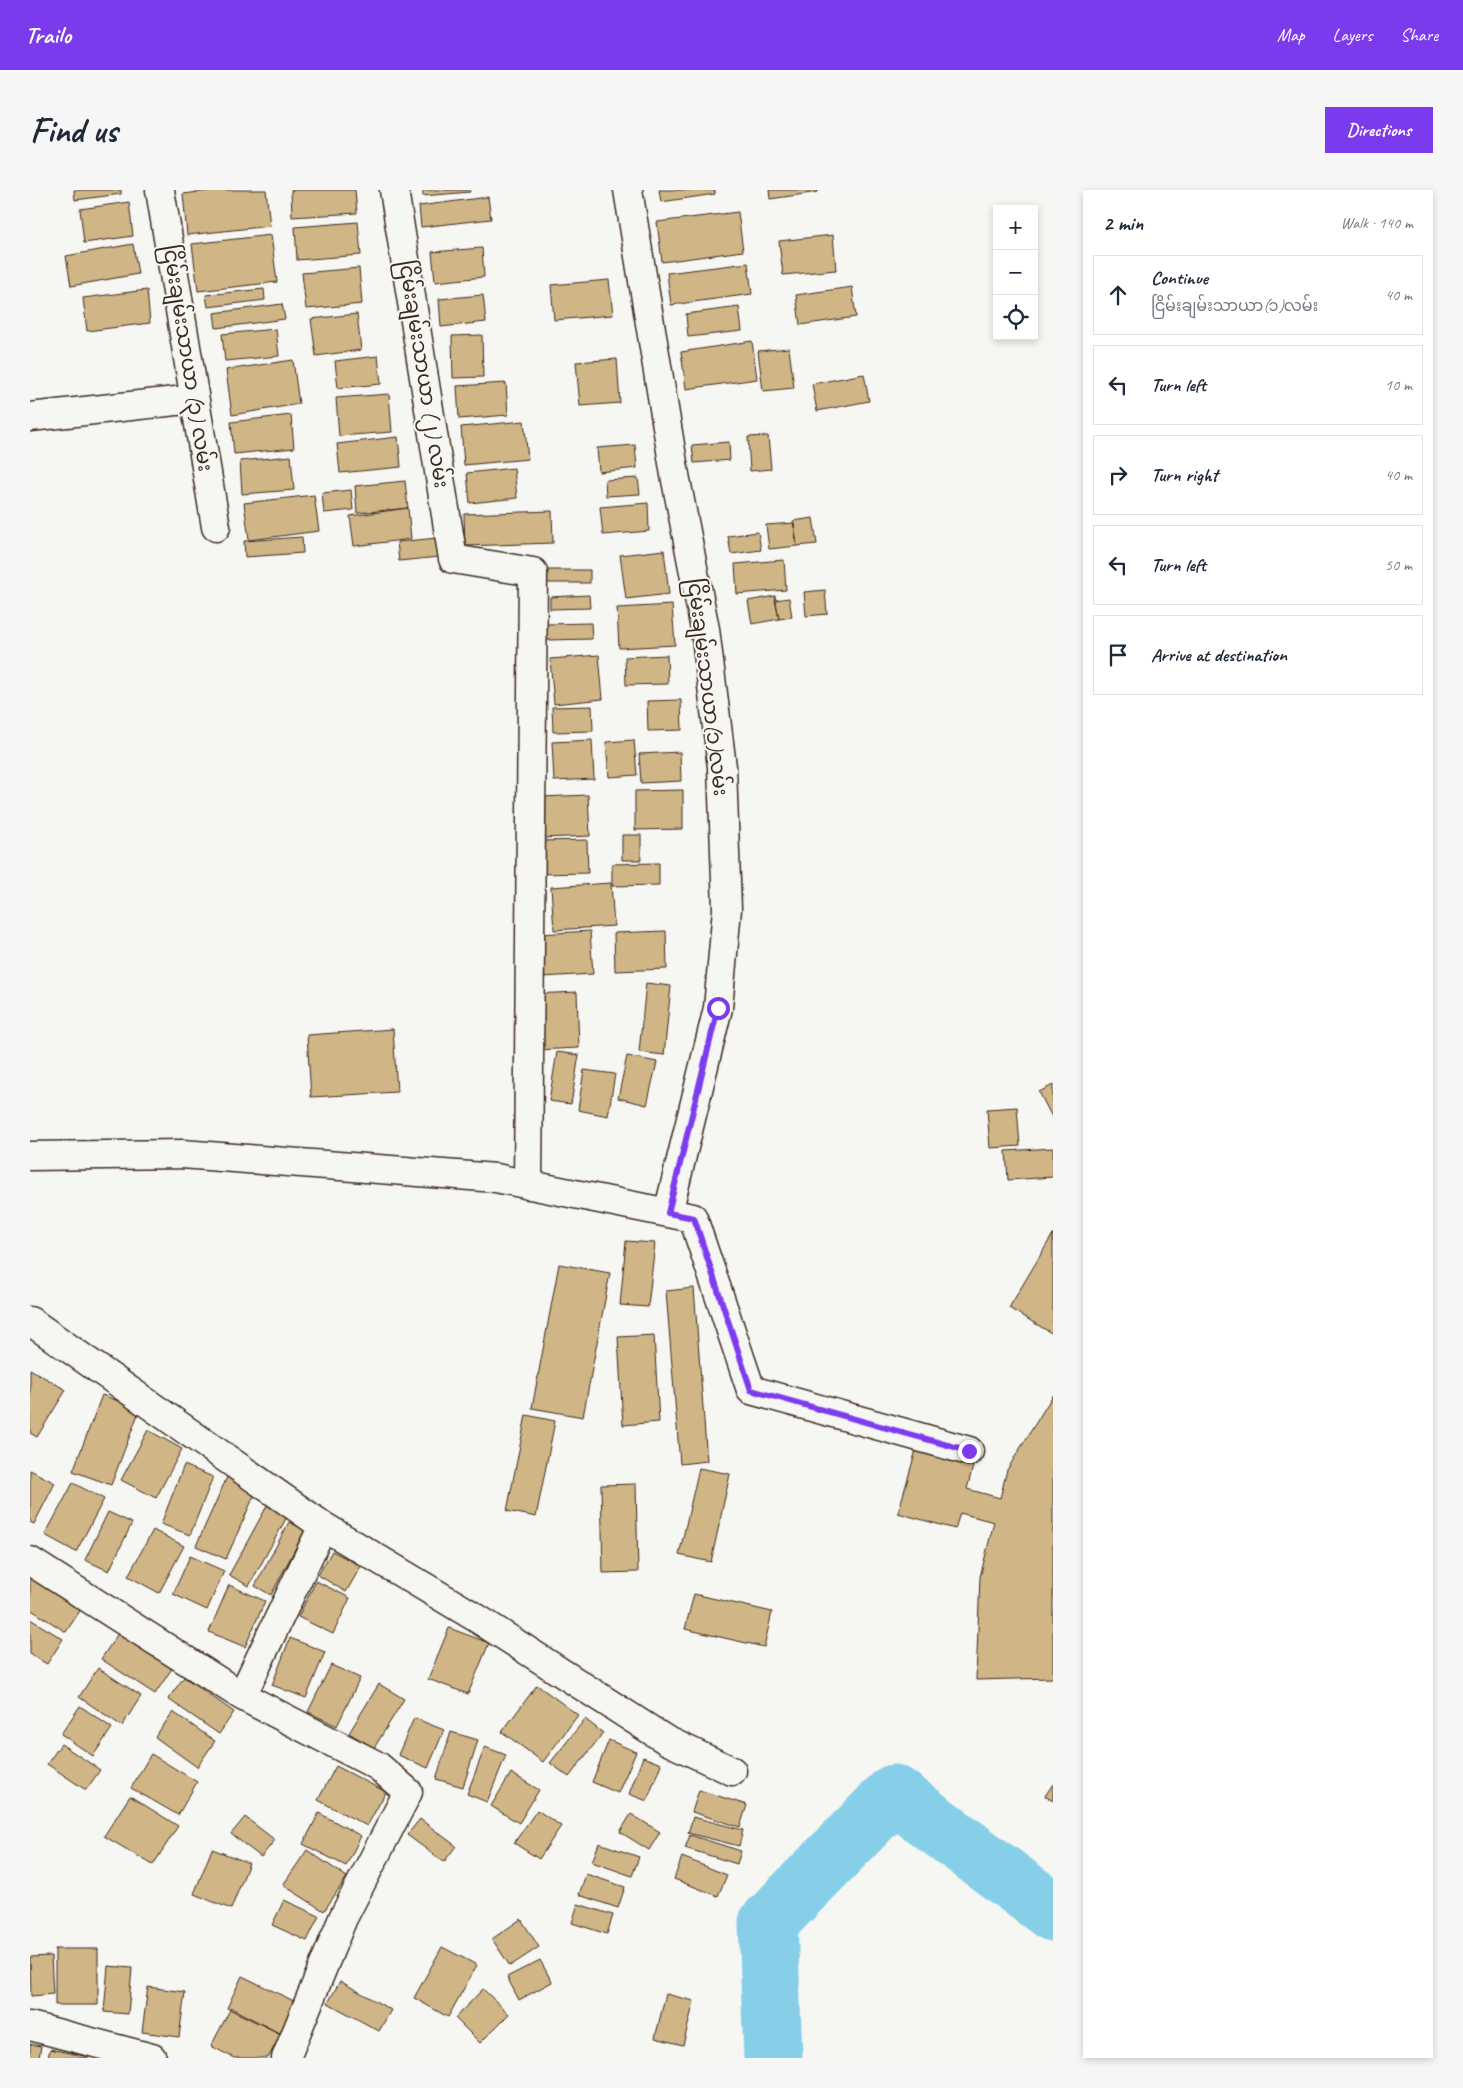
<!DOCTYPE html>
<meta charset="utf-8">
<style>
:root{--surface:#fff;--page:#f6f6f7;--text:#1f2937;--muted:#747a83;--line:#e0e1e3;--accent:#7c3aed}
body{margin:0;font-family:Caveat,"Noto Sans Myanmar",sans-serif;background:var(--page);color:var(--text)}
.controls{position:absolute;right:15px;top:15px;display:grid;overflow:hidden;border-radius:0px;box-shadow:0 2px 8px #0003}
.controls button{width:45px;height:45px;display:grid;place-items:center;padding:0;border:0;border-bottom:1px solid var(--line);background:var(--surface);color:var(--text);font:25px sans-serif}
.stop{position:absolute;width:15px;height:15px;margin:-11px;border:4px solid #7c3aed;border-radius:50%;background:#fff}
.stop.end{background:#7c3aed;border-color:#fff;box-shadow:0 1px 5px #0008}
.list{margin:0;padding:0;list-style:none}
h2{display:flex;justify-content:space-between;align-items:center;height:65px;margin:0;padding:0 20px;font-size:21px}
h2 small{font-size:16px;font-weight:400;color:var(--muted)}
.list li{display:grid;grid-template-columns:32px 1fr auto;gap:15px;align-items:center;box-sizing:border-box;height:80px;margin:0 10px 10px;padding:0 10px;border:1px solid var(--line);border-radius:0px}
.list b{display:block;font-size:19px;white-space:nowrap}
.list p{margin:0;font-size:16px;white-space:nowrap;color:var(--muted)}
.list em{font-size:16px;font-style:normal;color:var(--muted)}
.icon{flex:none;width:28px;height:28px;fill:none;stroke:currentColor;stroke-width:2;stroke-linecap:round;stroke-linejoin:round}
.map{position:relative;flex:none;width:1023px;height:1868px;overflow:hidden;border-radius:0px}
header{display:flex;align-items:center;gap:30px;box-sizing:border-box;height:70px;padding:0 25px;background:var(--accent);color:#fff}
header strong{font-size:24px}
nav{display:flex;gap:28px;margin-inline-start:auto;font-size:18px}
.intro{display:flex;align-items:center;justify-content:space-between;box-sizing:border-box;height:120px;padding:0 30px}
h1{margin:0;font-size:35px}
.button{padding:12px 22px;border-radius:0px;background:var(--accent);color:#fff;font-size:18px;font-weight:700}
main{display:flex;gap:30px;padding:0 30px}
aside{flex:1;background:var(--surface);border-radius:0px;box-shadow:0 2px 8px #0003}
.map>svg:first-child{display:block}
</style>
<header>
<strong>Trailo</strong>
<nav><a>Map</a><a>Layers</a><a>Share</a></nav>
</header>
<div class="intro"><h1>Find us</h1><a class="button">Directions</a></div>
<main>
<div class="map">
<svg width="1023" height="1868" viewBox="0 0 1023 1868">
<rect width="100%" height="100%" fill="#f6f6f2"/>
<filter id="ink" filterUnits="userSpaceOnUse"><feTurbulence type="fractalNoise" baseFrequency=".02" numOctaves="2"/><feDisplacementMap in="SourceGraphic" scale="10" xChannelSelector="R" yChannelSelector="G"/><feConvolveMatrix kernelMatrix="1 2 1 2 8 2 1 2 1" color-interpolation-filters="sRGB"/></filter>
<g filter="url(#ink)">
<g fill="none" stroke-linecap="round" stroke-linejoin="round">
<!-- river -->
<path stroke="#87cfe8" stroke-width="59" d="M743,1868L738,1733L864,1604L1023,1722"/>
</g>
<!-- building -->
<path fill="#d0b586" stroke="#3b2a1e" d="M44,0H91V4L45,10Z
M186,0H236L240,36L157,45L153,4Z
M261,0H325L327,23L262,27Z
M393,0H440V2L393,6Z
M629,0H685V4L631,12Z
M739,0H788V2L740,9Z
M458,7L461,29L391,37L389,16Z
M99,12L103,46L54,53L50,19Z
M708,22L713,61L632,72L627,32Z
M328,32L331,65L267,70L265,37Z
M241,45L247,92L168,101L162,54Z
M803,45L806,80L753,85L749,51Z
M103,54L108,84L41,96L36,66Z
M452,58L454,87L405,92L402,62Z
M718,73L722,104L641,115L637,83Z
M329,78L332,114L276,119L272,83Z
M579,90L583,125L524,130L521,95Z
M822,97L826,127L770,135L766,105Z
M234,99L235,110L178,117L176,105Z
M117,100L120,133L57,141L53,108Z
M453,105L456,132L411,137L409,109Z
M252,114L255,129L186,138L184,123Z
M709,117L712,141L658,147L656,124Z
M327,124L331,160L286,166L281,129Z
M246,139L249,166L195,171L192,144Z
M452,145L453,187L423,188L422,146Z
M722,151L727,189L656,199L651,162Z
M759,158L764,198L733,201L728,161Z
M348,166L351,194L308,198L305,171Z
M587,169L590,213L550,216L546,172Z
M263,170L269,214L202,225L196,180Z
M834,184L839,211L787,221L782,194Z
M476,193L478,225L429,229L427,196Z
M359,204L362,242L309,246L306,208Z
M261,225L264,258L204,264L201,232Z
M494,231L498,269L434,275L431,237Z
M738,246L741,279L720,281L718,247Z
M368,247L371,277L310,283L307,254Z
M699,252L700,270L664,273L662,255Z
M605,255L607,278L569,282L567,258Z
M261,266L264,300L212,304L210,271Z
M484,278L487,308L440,313L437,283Z
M608,288L610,304L576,306L575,290Z
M375,291L378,318L327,323L325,296Z
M321,300L323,320L294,323L292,303Z
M284,305L289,341L219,350L214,313Z
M618,313L619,341L573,345L570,317Z
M378,318L381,349L324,356L320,326Z
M522,321L523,353L435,356L434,324Z
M783,328L787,354L767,356L763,331Z
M764,333L767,356L739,359L736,335Z
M728,342L731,360L701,364L698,346Z
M272,347L273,363L215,367L214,351Z
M407,348L409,367L369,371L367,352Z
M634,360L639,404L596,409L590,365Z
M754,370L756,400L707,404L705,374Z
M515,380H560V393H515Z
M795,400L797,424L776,426L774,402Z
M559,405L560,418L520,419V407Z
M745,406L749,429L722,434L718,411Z
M759,408L762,427L749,429L745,410Z
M642,415L645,455L589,458L587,418Z
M561,433L562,449L517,450V434Z
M569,465L573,509L524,514L520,469Z
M637,465L638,494L596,495L595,467Z
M651,510L652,540L618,541L617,511Z
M562,516L563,541L523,542L522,517Z
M562,550L564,589L524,591L522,552Z
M604,550L607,585L579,587L576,552Z
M650,562L651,591L611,593L609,564Z
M653,600V639L605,640V601Z
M558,605L560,646L512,648L511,607Z
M592,645H611V670H592Z
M557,650L558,683L508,684V651Z
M629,673V695L582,696V674Z
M581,693L584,736L524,740L521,697Z
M560,741L563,784L513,787L510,744Z
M636,741L637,779L585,781L584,743Z
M616,793L641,796L634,865L609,862Z
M547,802L549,858L505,860L503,804Z
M363,839L367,902L281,907L277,845Z
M527,862L549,865L541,914L519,911Z
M597,866L627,872L617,915L588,908Z
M554,880L585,884L578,926L548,920Z
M1023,895V929L1009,902Z
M987,917L990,956L960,958L957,919Z
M1023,958V987L978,990L976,961Z
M1023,1044V1144L979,1118Z
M596,1051L625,1053L618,1117L590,1115Z
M529,1074L580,1083L553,1227L502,1218Z
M664,1098L677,1271L650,1274L636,1101Z
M624,1145L629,1232L593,1235L588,1147Z
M0,1179L36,1200L7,1247L0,1243Z
M72,1205L110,1219L81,1295L43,1281Z
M1023,1205V1488L946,1490L950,1387L964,1332L930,1323L925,1339L868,1323L886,1260L943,1276L937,1299L970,1308L977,1280Z
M496,1225L525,1231L506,1327L477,1321Z
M118,1240L152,1259L126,1308L91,1290Z
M154,1275L183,1287L160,1345L131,1334Z
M669,1278L700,1284L681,1372L649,1365Z
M0,1280L25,1293L4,1334L0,1332Z
M197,1287L227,1299L196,1369L166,1356Z
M43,1293L74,1309L46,1362L15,1345Z
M606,1294L608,1382L573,1383L571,1295Z
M238,1314L258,1325L219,1396L199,1385Z
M78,1322L102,1333L79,1381L55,1370Z
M259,1332L275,1340L241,1405L225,1396Z
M123,1340L154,1356L129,1403L98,1386Z
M302,1361L331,1376L316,1402L288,1385Z
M160,1366L194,1381L177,1420L143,1404Z
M0,1382L55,1413L36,1442L0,1419Z
M286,1391L320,1408L303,1444L268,1427Z
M199,1395L235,1411L215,1457L179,1442Z
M664,1404L742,1422L734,1457L655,1439Z
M0,1429L33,1449L17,1474L0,1464Z
M419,1438L459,1453L438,1504L398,1489Z
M91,1439L145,1474L125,1504L71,1469Z
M260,1448L295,1462L276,1508L242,1495Z
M301,1475L330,1488L307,1536L278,1522Z
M68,1478L111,1506L92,1536L49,1507Z
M154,1487L204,1522L189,1544L138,1509Z
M349,1494L374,1509L344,1558L319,1543Z
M507,1495L548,1525L513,1572L472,1542Z
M50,1516L82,1538L63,1566L31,1544Z
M143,1522L185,1551L167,1577L125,1547Z
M384,1528L414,1540L398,1578L368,1565Z
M555,1529L573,1543L539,1587L520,1573Z
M421,1542L448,1550L433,1597L406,1589Z
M579,1550L606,1562L588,1603L562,1592Z
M31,1554L70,1580L56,1600L17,1574Z
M455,1557L476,1565L457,1612L437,1604Z
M121,1564L167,1592L148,1625L101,1598Z
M613,1567L631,1574L617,1611L599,1604Z
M306,1576L356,1602L337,1636L288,1610Z
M481,1583L509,1600L489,1633L461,1616Z
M1023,1594V1611L1015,1606Z
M669,1600L717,1615L710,1637L662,1622Z
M100,1606L148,1636L123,1675L74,1646Z
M507,1620L531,1636L509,1669L484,1653Z
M289,1623L331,1646L316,1676L273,1654Z
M601,1624L630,1642L619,1660L590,1642Z
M215,1627L245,1650L231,1667L201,1644Z
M663,1627L713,1640L709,1656L658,1643Z
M390,1629L426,1656L414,1672L377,1645Z
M660,1645L711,1661L707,1674L655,1658Z
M569,1653L609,1667L602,1686L562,1672Z
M182,1659L219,1673L201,1719L164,1704Z
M277,1660L317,1687L294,1721L253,1695Z
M652,1667L697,1685L688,1706L644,1689Z
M556,1684L595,1697L588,1718L549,1705Z
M254,1710L289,1726L277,1751L242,1735Z
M548,1714L583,1725L577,1744L542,1733Z
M491,1729L509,1757L480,1776L462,1749Z
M412,1757L447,1775L418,1827L384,1808Z
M25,1759H68V1815H25Z
M21,1766L23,1804L1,1806L0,1767Z
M510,1770L522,1792L489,1810L477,1787Z
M78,1776L102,1778L98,1824L74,1822Z
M212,1786L266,1812L251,1844L197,1818Z
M310,1791L361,1820L349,1841L298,1813Z
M118,1797L155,1802L149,1847L112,1842Z
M453,1799L479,1824L450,1853L425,1828Z
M636,1804L664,1811L653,1855L625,1848Z
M201,1818L251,1844L238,1868H204L181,1856Z
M0,1854L11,1856L9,1868H0Z
M20,1859L59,1867V1868H18Z"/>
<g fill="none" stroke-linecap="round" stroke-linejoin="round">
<!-- minor casing -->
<g stroke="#3b2a1e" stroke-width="31">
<path id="minor" d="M130,0L186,337
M364,0L423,369L503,382L498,995
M598,0L645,285L675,439L692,577L697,719L688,818L638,1023
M0,227L164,209
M0,966L152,964L466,988L663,1028L721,1200L939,1261
M0,1131L293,1336L212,1506L0,1371
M293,1336L445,1427L636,1550L702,1581
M212,1506L348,1576L378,1602L313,1728L256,1868
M0,1836L122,1868"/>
</g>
<!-- minor -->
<use href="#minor" stroke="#f6f6f2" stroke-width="28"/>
</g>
</g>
<g fill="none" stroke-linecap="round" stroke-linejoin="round" filter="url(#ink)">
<!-- route -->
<path stroke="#7c3aed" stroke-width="6" d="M688,818L638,1023L664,1028L721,1200L939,1261"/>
</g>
<g text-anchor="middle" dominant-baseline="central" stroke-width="4" stroke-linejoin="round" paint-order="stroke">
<!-- street labels -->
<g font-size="21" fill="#3b2a1e" stroke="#f6f6f2">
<text transform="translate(158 168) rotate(81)">ငြိမ်းချမ်းသာယာ (၃) လမ်း</text>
<text transform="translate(394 184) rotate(81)">ငြိမ်းချမ်းသာယာ (၂) လမ်း</text>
<text transform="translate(678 497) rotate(83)">ငြိမ်းချမ်းသာယာ(၁)လမ်း</text>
</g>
</g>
</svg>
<div class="controls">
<button>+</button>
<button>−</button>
<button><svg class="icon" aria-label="locate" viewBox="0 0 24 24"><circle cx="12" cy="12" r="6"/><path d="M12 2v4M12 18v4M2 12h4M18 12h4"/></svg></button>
</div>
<div class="stop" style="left:688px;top:818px"></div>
<div class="stop end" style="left:939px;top:1261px"></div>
</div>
<aside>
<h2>2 min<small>Walk · 140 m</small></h2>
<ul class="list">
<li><svg class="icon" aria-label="ahead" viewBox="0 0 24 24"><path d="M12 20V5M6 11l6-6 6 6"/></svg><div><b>Continue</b><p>ငြိမ်းချမ်းသာယာ(၁)လမ်း</p></div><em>40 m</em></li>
<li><svg class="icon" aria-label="left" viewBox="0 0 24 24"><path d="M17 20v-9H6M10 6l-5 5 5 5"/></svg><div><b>Turn left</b></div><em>10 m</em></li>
<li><svg class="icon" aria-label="right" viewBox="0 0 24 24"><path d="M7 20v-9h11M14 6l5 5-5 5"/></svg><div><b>Turn right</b></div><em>40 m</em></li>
<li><svg class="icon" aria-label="left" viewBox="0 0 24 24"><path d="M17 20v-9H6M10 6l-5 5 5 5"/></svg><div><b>Turn left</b></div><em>50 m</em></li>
<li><svg class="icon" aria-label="arrive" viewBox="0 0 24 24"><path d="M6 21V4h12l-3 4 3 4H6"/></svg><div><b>Arrive at destination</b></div></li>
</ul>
</aside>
</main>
